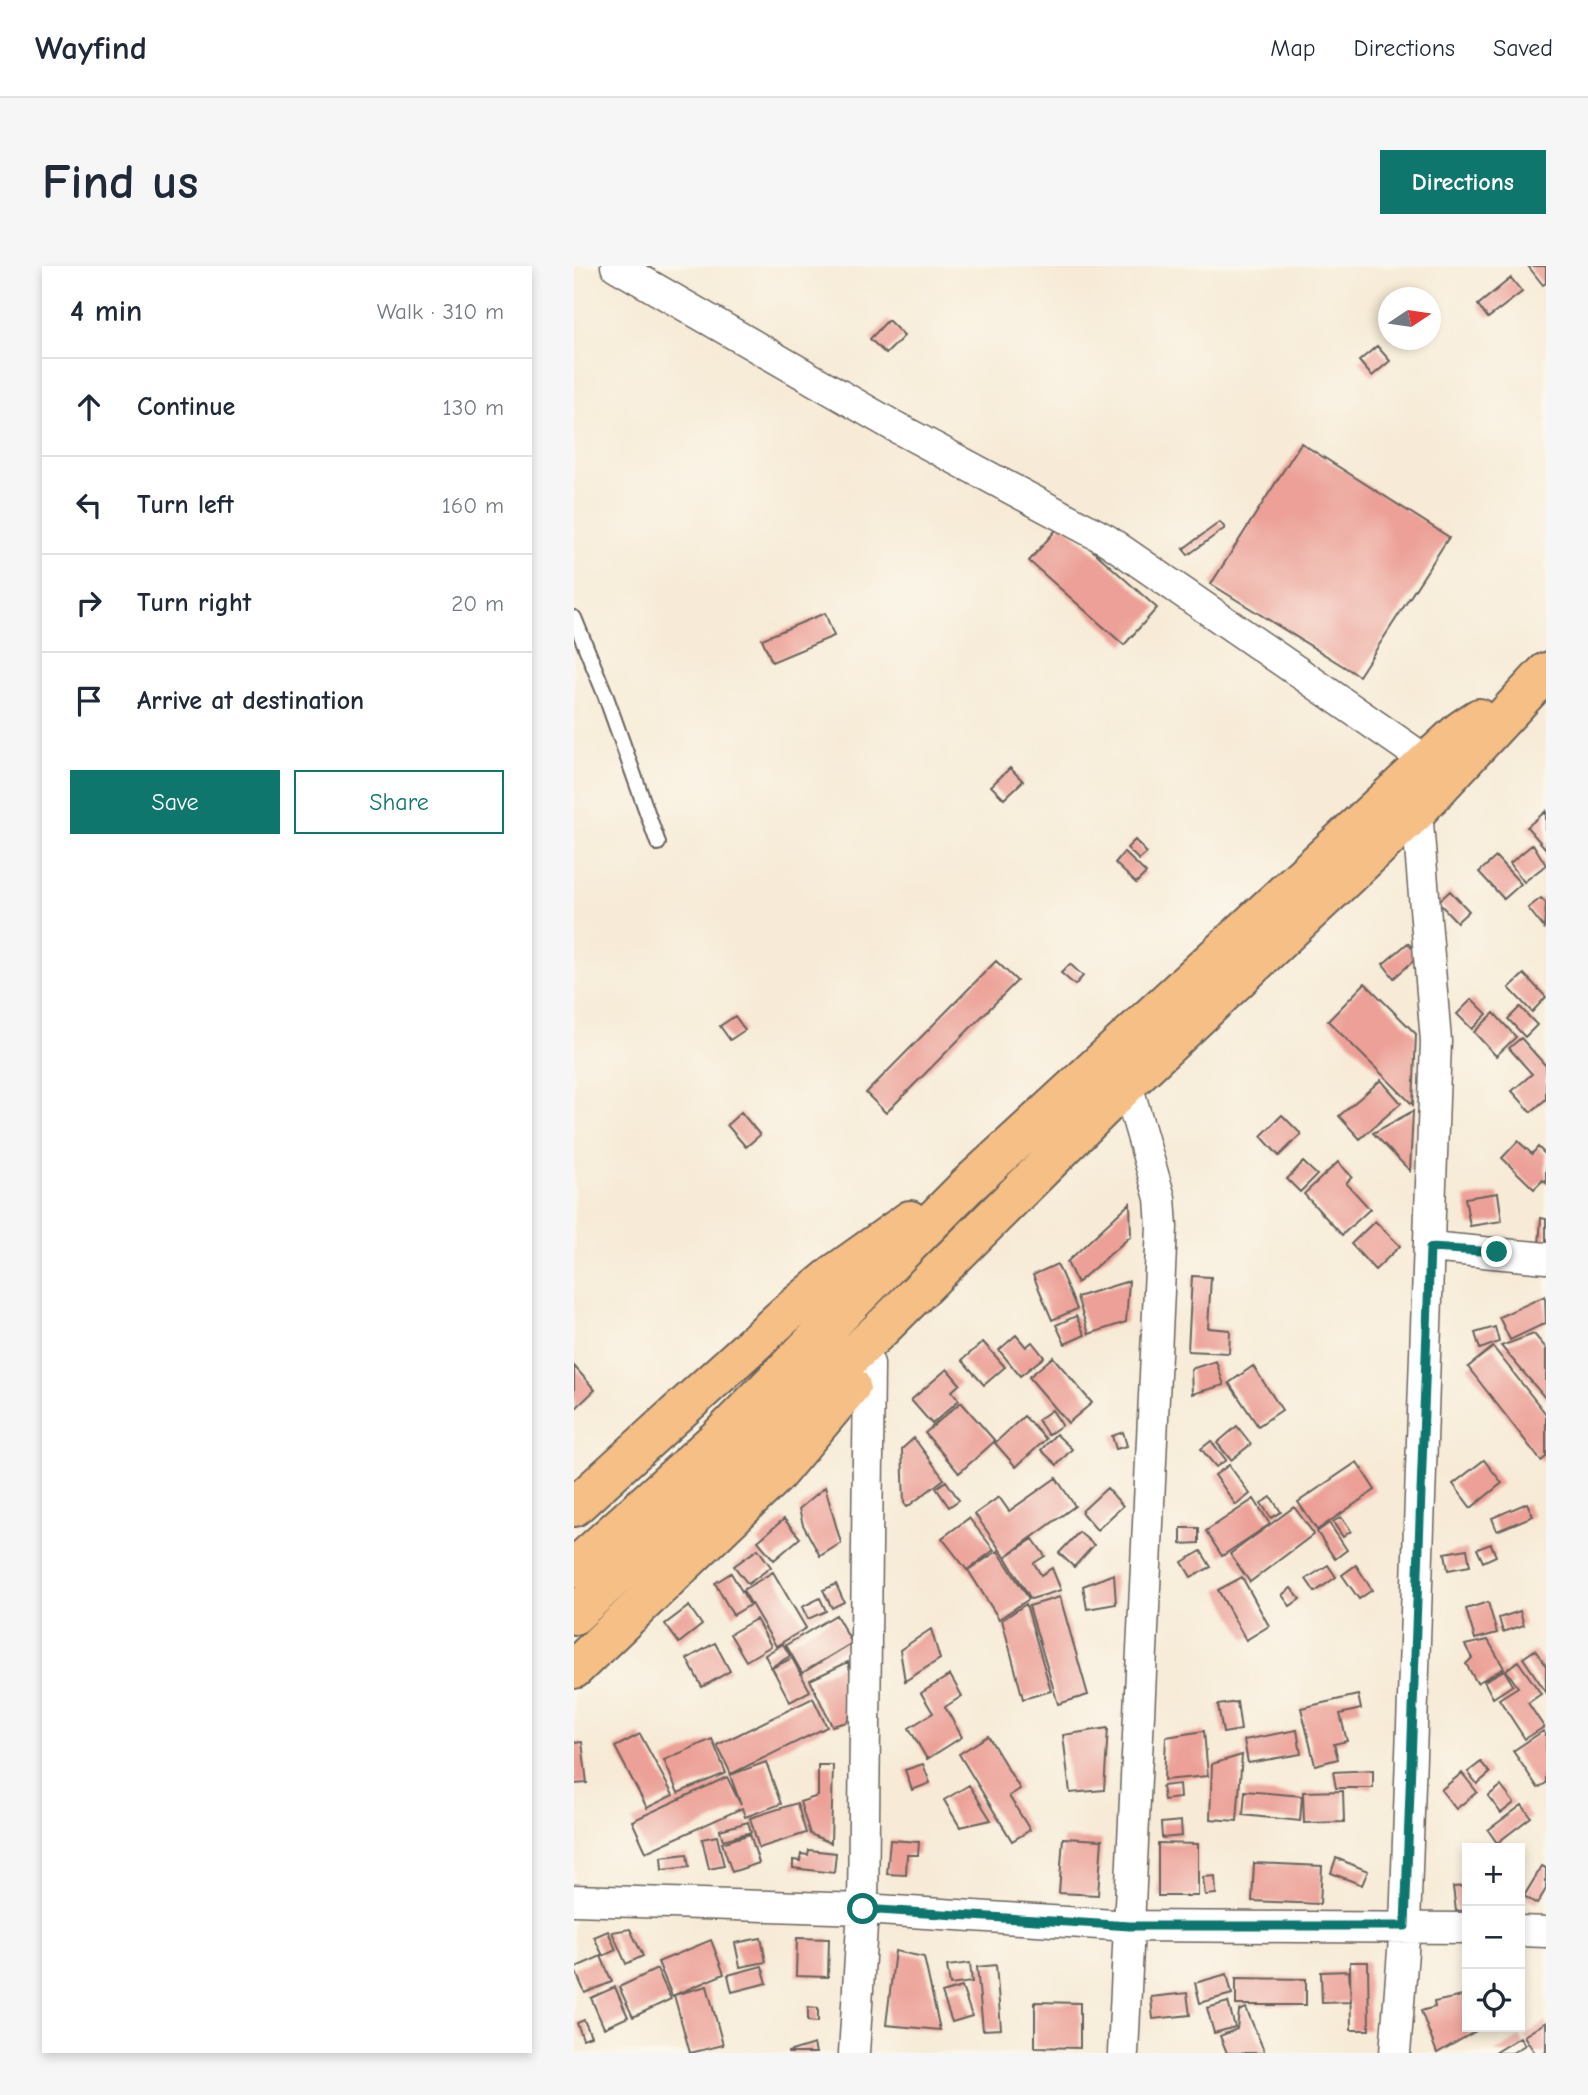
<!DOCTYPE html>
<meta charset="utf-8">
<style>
:root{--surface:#fff;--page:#f6f6f7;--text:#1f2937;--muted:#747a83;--line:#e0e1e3;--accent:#0f766e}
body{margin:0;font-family:"Comic Neue",sans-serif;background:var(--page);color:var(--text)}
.controls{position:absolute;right:21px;bottom:21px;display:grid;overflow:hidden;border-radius:0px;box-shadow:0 4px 10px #0003}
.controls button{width:63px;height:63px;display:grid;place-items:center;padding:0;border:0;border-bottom:2px solid var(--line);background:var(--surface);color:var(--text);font:35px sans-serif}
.compass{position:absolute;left:804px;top:21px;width:63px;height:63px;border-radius:50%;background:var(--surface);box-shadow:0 4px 10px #0003;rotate:77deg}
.stop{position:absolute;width:21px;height:21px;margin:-16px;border:5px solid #0f766e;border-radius:50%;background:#fff}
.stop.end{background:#0f766e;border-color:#fff;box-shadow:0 2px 7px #0008}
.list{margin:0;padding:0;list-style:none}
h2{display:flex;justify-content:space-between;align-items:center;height:91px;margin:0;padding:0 28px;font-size:30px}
h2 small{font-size:23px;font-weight:400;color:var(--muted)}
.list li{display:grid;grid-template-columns:46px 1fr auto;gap:21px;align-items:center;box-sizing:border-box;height:98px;padding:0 28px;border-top:2px solid var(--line)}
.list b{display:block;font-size:26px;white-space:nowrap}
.list em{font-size:23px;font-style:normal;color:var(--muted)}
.actions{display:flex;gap:14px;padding:21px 28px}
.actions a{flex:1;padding:16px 0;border:2px solid var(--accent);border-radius:0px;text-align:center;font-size:24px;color:var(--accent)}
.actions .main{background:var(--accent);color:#fff}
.icon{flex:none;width:38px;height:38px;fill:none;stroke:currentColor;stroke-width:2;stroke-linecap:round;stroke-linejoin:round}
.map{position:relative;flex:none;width:972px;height:1787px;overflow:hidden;border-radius:0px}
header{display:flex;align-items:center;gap:42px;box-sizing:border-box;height:98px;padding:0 35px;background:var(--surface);border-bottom:2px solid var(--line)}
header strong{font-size:33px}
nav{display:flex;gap:38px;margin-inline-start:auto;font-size:24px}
.intro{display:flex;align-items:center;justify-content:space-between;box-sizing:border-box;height:168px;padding:0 42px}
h1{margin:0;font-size:49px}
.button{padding:18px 32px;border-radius:0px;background:var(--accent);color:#fff;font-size:24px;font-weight:700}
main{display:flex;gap:42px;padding:0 42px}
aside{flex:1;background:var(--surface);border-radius:0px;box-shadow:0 4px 10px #0003}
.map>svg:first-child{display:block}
</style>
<header>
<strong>Wayfind</strong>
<nav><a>Map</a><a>Directions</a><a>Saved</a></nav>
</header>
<div class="intro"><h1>Find us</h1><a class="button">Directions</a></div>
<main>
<aside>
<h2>4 min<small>Walk · 310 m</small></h2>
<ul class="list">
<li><svg class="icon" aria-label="ahead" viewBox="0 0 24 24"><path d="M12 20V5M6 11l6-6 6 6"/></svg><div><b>Continue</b></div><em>130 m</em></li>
<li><svg class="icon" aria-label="left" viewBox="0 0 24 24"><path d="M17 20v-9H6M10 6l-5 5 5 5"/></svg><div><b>Turn left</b></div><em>160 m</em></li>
<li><svg class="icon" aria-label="right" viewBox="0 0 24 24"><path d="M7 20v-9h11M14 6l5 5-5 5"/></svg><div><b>Turn right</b></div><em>20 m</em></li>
<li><svg class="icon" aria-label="arrive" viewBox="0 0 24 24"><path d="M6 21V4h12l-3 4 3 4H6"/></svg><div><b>Arrive at destination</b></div></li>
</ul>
<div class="actions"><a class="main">Save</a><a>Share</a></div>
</aside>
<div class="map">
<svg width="972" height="1787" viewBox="0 0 972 1787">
<rect width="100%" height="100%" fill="#fbf7ec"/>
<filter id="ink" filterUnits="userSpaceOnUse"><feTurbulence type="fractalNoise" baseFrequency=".0143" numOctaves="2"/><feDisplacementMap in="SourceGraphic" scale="14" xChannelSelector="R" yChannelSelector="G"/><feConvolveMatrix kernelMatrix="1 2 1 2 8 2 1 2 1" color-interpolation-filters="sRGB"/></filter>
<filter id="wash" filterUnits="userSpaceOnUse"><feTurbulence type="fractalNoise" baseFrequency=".00686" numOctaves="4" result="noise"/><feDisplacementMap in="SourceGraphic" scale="28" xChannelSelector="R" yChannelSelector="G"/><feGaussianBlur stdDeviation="1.57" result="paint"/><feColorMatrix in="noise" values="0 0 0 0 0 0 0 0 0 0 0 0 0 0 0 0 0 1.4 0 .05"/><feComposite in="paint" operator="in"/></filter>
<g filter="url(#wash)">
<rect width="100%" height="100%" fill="#f7ebd7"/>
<g id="blocks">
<!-- building -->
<path fill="#eca097" d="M954,0H972V17L969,19Z
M937,12L948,26L914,52L904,39Z
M314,54L330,70L312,88L296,73Z
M803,80L816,95L798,110L785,95Z
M727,177L875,271L785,410L637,318Z
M646,256L651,262L614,289L609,283Z
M488,257L583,342L550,379L455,295Z
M251,347L260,370L198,396L188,373Z
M436,502L449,515L430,533L417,520Z
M972,545V583L953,561Z
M561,574L573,587L565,594L553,582Z
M959,578L972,599L950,616L936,597Z
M550,586L572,607L562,617L541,597Z
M922,591L947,618L930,633L905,606Z
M876,625L895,645L883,656L864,636Z
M967,632L972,637L970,662L954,642Z
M834,677L845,690L820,712L809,698Z
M422,695L443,715L312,847L292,827Z
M496,698L509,710L501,719L487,707Z
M950,708L972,731L958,746L935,722Z
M791,717L842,768L839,839L754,755Z
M898,733L913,748L898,763L883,748Z
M946,741L963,759L951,771L934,753Z
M920,747L942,771L922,790L900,766Z
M161,750L171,764L156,774L146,760Z
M947,772L972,800V833L957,846L938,825L958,808L935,782Z
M807,814L827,837L786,873L765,850Z
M839,845L836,905L799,867Z
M167,846L186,869L172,881L153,859Z
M708,849L727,868L705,890L687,870Z
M944,875L958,888L964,881L972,889V917L969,914L960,923L928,892Z
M729,896L743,909L726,926L713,913Z
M764,896L778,911L772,917L796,943L768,969L730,928Z
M924,927L928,955L896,960L891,932Z
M556,937L557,970L503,1017L493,996Z
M967,952L972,953V980L965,979Z
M801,955L826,980L801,1004L777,978Z
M483,998L503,1043L478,1054L459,1009Z
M618,1010L637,1011L634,1062L656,1064L655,1087L614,1085Z
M555,1015L552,1056L515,1068L503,1031Z
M971,1030L972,1057L936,1074L925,1051Z
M502,1050L511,1069L491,1078L482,1059Z
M921,1061L925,1076L906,1083L901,1067Z
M960,1068L972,1082V1133L927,1080Z
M442,1069L452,1081L458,1076L470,1091L446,1110L425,1084Z
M409,1076L431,1101L410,1119L388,1094Z
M919,1081L972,1148V1191L967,1195L894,1101Z
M479,1091L518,1137L494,1157L455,1111Z
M642,1095L650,1119L618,1128L617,1103Z
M0,1100L21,1124L0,1144Z
M679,1100L708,1144L684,1160L655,1117Z
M373,1103L386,1118L378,1125L385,1134L358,1158L337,1134Z
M387,1136L421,1175L385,1207L351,1167Z
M478,1144L488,1159L474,1169L464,1154Z
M450,1150L472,1173L442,1201L421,1177Z
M663,1160L677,1178L657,1194L643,1177Z
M549,1166L553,1180L542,1183L538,1170Z
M482,1168L498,1183L483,1199L467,1184Z
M340,1172L370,1213L333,1241L330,1237L328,1183Z
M637,1175L652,1194L642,1201L627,1183Z
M910,1194L928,1217L897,1242L879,1218Z
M783,1196L801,1224L743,1264L724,1236Z
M655,1199L676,1228L662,1239L641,1209Z
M482,1212L501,1240L431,1291L401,1248L425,1231L435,1245Z
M372,1215L385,1234L375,1241L362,1222Z
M251,1221L267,1277L246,1290L229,1259L225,1243Z
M533,1222L549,1240L523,1264L507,1246Z
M697,1231L707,1246L697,1252L687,1237Z
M680,1233L696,1258L648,1290L632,1265Z
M953,1237L959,1250L923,1265L918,1252Z
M720,1241L740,1268L676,1316L656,1288Z
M767,1251L777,1265L769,1271L759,1256Z
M395,1252L420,1284L393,1304L368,1272Z
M210,1253L226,1272L200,1294L184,1275Z
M755,1257L773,1284L761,1293L743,1266Z
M607,1262H625V1277L607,1278Z
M505,1266L520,1279L500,1301L485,1287Z
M459,1273L471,1290L460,1297L467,1309L478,1302L487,1324L457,1333L431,1291Z
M917,1278L922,1290L909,1296L903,1283Z
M184,1283L197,1301L174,1318L160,1300Z
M893,1283L896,1300L874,1304L871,1287Z
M424,1285L455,1333L425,1353L394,1304Z
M627,1285L637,1301L617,1311L608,1296Z
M754,1299L762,1311L741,1326L732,1313Z
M782,1299L798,1324L785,1333L768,1309Z
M199,1306L232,1362L202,1380L169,1324Z
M157,1307L176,1339L159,1349L141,1317Z
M540,1308L542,1338L513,1343L509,1320Z
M668,1311L695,1360L672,1374L644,1324Z
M262,1318L270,1336L258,1342L249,1324Z
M717,1322L726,1333L716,1340L708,1329Z
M486,1331L514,1429L484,1438L455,1340Z
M246,1332L252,1345L234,1353L228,1341Z
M914,1336L923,1367L901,1373L892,1343Z
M452,1338L477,1425L449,1433L428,1354Z
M115,1340L128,1359L105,1377L91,1358Z
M946,1345L950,1359L929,1366L925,1352Z
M262,1349L278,1377L228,1407L212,1379Z
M182,1353L197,1380L172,1395L156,1368Z
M357,1363L366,1393L331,1415L326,1384Z
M914,1374L930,1402L903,1417L892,1398L898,1392L891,1379Z
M141,1377L156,1405L128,1421L113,1393Z
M209,1378L216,1390L197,1401L191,1389Z
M961,1384L972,1400V1426L949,1392Z
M218,1392L236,1425L216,1436L198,1402Z
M944,1395L967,1428L954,1437L970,1461L951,1473L925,1433L944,1421L932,1404Z
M274,1396L283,1434L273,1456L258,1460L236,1414Z
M930,1404L939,1419L919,1432L910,1415Z
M376,1409L388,1430L371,1441L388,1471L353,1493L335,1462L359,1447L347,1427Z
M784,1429L787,1443L766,1448L773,1475L760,1478L764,1493L741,1499L727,1442Z
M239,1432L253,1461L157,1508L143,1479Z
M663,1436L667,1464L649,1467L644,1439Z
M534,1462L530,1524L496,1527L489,1469Z
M723,1464L727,1488L674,1497L670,1474Z
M630,1465L634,1510L590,1514L592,1471Z
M969,1465L972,1469V1517L964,1522L939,1485Z
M66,1468L99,1529L73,1542L41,1481Z
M414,1470L446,1523L435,1530L456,1564L438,1575L385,1488Z
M138,1473L152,1507L104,1527L90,1494Z
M8,1476L13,1517L0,1518V1477Z
M668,1489L663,1555L636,1553L638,1498Z
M192,1496L207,1538L171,1551L168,1542L72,1586L58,1555L153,1511L167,1539L156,1509Z
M907,1496L916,1507L903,1518L894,1506Z
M349,1498L356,1517L338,1524L331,1504Z
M244,1499H259L257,1577L236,1568L226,1536L244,1530Z
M799,1504V1522H762L759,1506Z
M888,1507L903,1526L882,1543L867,1524Z
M605,1518L606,1532L590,1534L588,1520Z
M395,1519L417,1554L386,1561L370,1534Z
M927,1520L940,1537L927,1547L914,1530Z
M671,1525L728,1530L726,1555L669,1549Z
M769,1525L770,1556L730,1557L729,1526Z
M223,1537L232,1567L185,1582L176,1552Z
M948,1539L957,1551L923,1577L914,1564Z
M607,1555L608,1570L588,1572L587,1557Z
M174,1556L177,1566L149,1574L146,1564Z
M176,1568L185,1597L158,1606L148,1577Z
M143,1570L150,1600L135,1603L128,1573Z
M489,1572L528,1574L524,1629L485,1627Z
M316,1574L345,1576L344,1589H333L332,1609L313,1608Z
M584,1577L624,1578V1630H584Z
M235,1584L262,1587L260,1607L219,1602V1594L226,1595L227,1588L234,1589Z
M113,1588L115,1601L88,1604L87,1591Z
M762,1592L794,1605L788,1619L757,1607Z
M680,1597L748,1600L746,1638L678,1635Z
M968,1600L972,1602V1623L963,1638L950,1630Z
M641,1610L642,1628L631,1629L629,1611Z
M891,1620L893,1644L882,1645L879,1621Z
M56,1663L69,1690L52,1698L38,1666Z
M34,1665L42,1684L29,1690L20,1671Z
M187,1672L192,1696L166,1701L161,1677Z
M223,1672L255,1673L254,1711L222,1710Z
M137,1674L150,1708L98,1730L84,1696Z
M321,1685L350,1691L366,1764L312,1759Z
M27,1690L38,1716L11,1727L0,1702Z
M776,1696H794L795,1764H777Z
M396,1697L398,1716L376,1719L373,1700Z
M422,1699L427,1763L409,1764L403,1701Z
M188,1700L193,1717L158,1726L154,1709Z
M83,1703L97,1733L59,1751L45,1721Z
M775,1705L777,1736L748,1737L747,1706Z
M653,1708L658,1728L626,1737L621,1717Z
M662,1712L732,1713V1739H662Z
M133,1720L149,1779L116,1787L100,1729Z
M41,1721L54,1751L30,1762L17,1732Z
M388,1721L398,1750L378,1756L368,1727Z
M613,1727L616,1749L579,1753L577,1731Z
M893,1729V1761H909L863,1787L847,1745L861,1741L860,1736Z
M461,1736L506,1737V1782L461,1781Z
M654,1736L661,1761L640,1767L633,1742Z
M234,1741L244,1742V1756L234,1755Z
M672,1742L691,1787H653L646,1770L663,1763L665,1745Z
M10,1754L17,1770L9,1773L3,1757Z
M972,1756V1787H961L950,1770Z
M946,1771L951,1779L938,1787H920Z
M240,1778L242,1787H214V1786Z"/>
</g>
</g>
<g filter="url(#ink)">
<use href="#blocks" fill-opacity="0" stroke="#69645d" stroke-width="2"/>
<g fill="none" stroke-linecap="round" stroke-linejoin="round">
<!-- lane casing -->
<g stroke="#69645d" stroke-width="18">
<path id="lane" d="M0,352L31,428L84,577"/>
</g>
<!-- street casing -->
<g stroke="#69645d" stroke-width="33">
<path id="street" d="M42,0L318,159L533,274L853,495
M856,981L972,992
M0,1634L289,1643L556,1660L893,1662
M946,1665L972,1666
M280,1787L289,1643L295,1098
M549,1787L588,961L586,932L553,818
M821,1787L831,1660L862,775L843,545"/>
</g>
<!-- highway casing -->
<g stroke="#69645d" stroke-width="42">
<path id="highway" d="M0,1241L211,1049L263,1006L336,954
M0,1302L146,1170L393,920L887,464L905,452
M0,1349L308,1062L553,818L843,545L972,406
M0,1403L201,1210L277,1120"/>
</g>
<!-- lane -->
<use href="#lane" stroke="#fff" stroke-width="14"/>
<!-- street -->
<use href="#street" stroke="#fff" stroke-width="30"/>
<!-- highway -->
<use href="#highway" stroke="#f5bf86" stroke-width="38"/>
</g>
</g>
<g fill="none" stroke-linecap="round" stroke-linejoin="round" filter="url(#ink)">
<!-- route -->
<path stroke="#0f766e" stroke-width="9" d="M289,1643L556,1660H831L856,982L923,986"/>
</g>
</svg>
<div class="controls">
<button>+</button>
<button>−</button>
<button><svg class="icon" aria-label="locate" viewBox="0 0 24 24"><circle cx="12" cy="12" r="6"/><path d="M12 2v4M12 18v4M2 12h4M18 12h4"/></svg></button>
</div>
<svg class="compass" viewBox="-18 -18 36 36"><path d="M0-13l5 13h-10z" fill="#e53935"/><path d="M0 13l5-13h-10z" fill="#747a83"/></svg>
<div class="stop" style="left:289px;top:1643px"></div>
<div class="stop end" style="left:923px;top:986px"></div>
</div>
</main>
